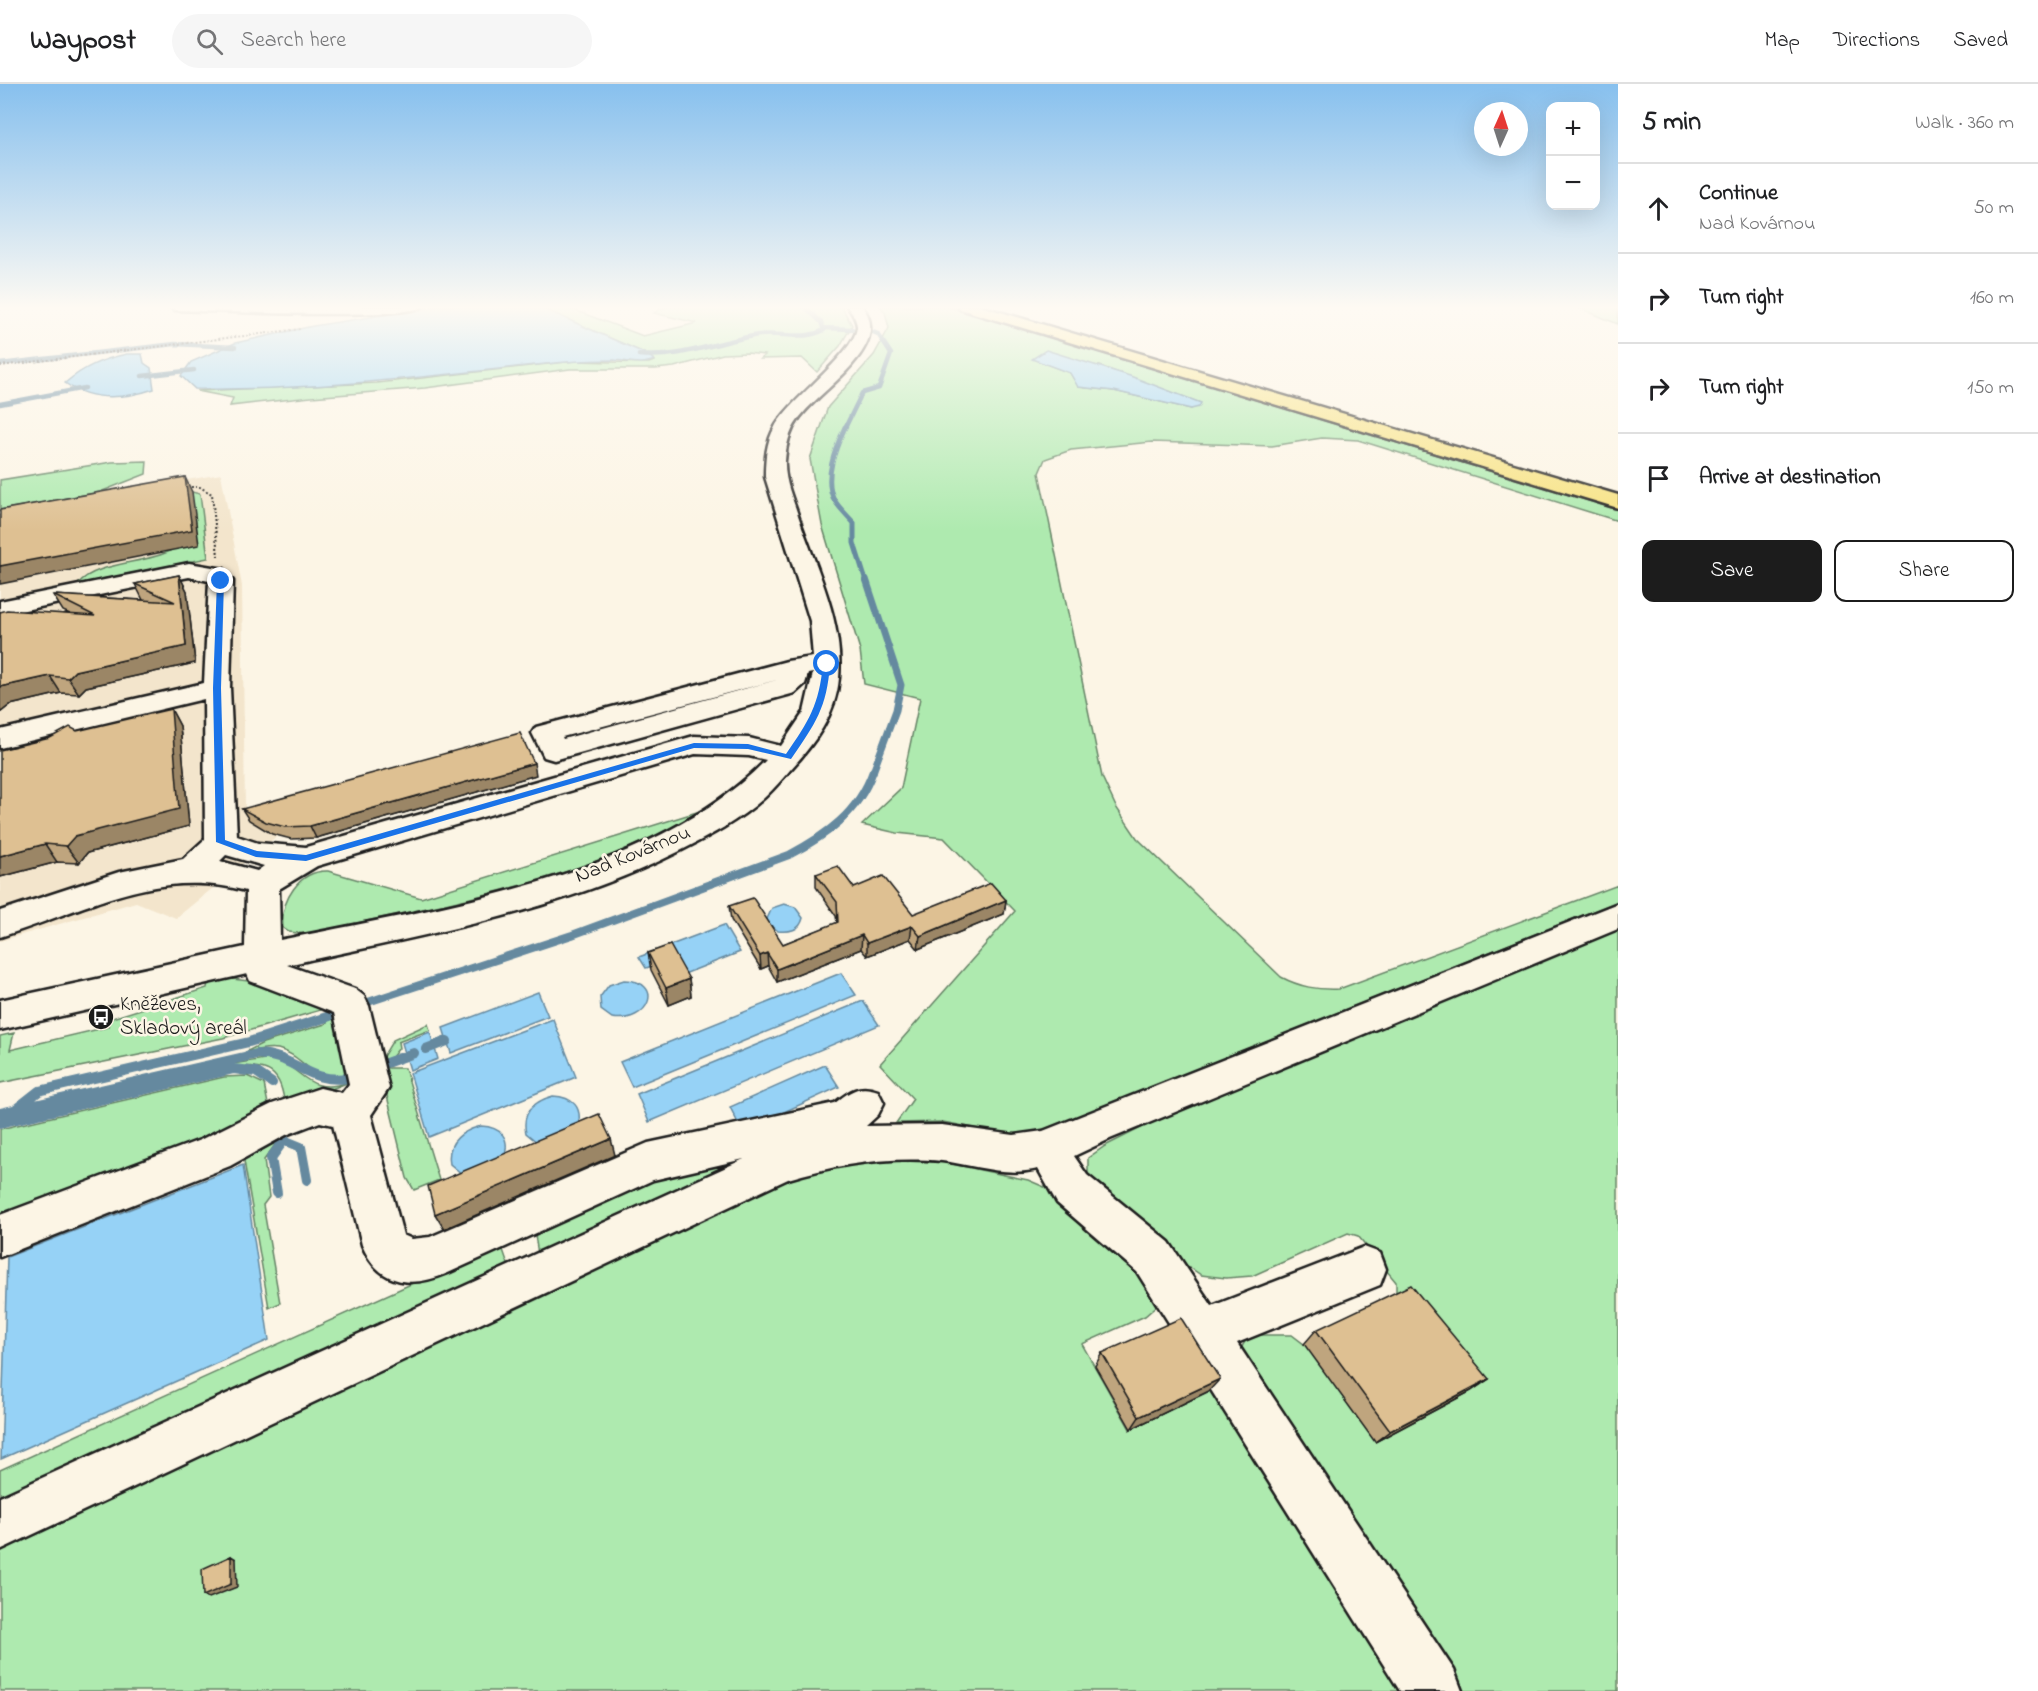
<!DOCTYPE html>
<meta charset="utf-8">
<style>
:root{--surface:#fff;--page:#f6f6f6;--text:#202124;--muted:#757577;--line:#e0e0e0;--accent:#1c1c1c}
body{margin:0;font-family:"Indie Flower",sans-serif;background:var(--page);color:var(--text)}
.controls{position:absolute;right:18px;top:18px;display:grid;overflow:hidden;border-radius:12px;box-shadow:0 6px 24px #0002}
.controls button{width:54px;height:54px;display:grid;place-items:center;padding:0;border:0;border-bottom:2px solid var(--line);background:var(--surface);color:var(--text);font:30px sans-serif}
.compass{position:absolute;left:1474px;top:18px;width:54px;height:54px;border-radius:50%;background:var(--surface);box-shadow:0 6px 24px #0002;rotate:3deg}
.stop{position:absolute;width:18px;height:18px;margin:-14px;border:4px solid #1a73e8;border-radius:50%;background:#fff}
.stop.end{background:#1a73e8;border-color:#fff;box-shadow:0 2px 6px #0008}
.list{margin:0;padding:0;list-style:none}
h2{display:flex;justify-content:space-between;align-items:center;height:78px;margin:0;padding:0 24px;font-size:26px}
h2 small{font-size:20px;font-weight:400;color:var(--muted)}
.list li{display:grid;grid-template-columns:39px 1fr auto;gap:18px;align-items:center;box-sizing:border-box;height:90px;padding:0 24px;border-top:2px solid var(--line)}
.list b{display:block;font-size:22px;white-space:nowrap}
.list p{margin:0;font-size:20px;white-space:nowrap;color:var(--muted)}
.list em{font-size:20px;font-style:normal;color:var(--muted)}
.actions{display:flex;gap:12px;padding:18px 24px}
.actions a{flex:1;padding:14px 0;border:2px solid var(--accent);border-radius:12px;text-align:center;font-size:21px;color:var(--accent)}
.actions .main{background:var(--accent);color:#fff}
.icon{flex:none;width:33px;height:33px;fill:none;stroke:currentColor;stroke-width:2;stroke-linecap:round;stroke-linejoin:round}
.map{position:relative;flex:none;width:1618px;height:1607px;overflow:hidden}
header{display:flex;align-items:center;gap:36px;box-sizing:border-box;height:84px;padding:0 30px;background:var(--surface);border-bottom:2px solid var(--line)}
header strong{font-size:28px}
nav{display:flex;gap:33px;margin-inline-start:auto;font-size:21px}
.search{width:420px;height:54px;background:var(--page);display:flex;align-items:center;gap:15px;box-sizing:border-box;padding:0 21px;border-radius:33px;color:var(--muted);font-size:22px}
main{display:flex}
aside{flex:1;background:var(--surface)}
.map>svg:first-child{display:block}
</style>
<header>
<strong>Waypost</strong>
<div class="search"><svg class="icon" aria-label="search" viewBox="0 0 24 24"><circle cx="10" cy="10" r="6"/><path d="M15 15l6 6"/></svg>Search here</div>
<nav><a>Map</a><a>Directions</a><a>Saved</a></nav>
</header>
<main>
<div class="map">
<svg width="1618" height="1607" viewBox="0 0 1618 1607">
<rect width="100%" height="100%" fill="#fcf5e5"/>
<filter id="ink" filterUnits="userSpaceOnUse"><feTurbulence type="fractalNoise" baseFrequency=".0167" numOctaves="2"/><feDisplacementMap in="SourceGraphic" scale="12" xChannelSelector="R" yChannelSelector="G"/><feConvolveMatrix kernelMatrix="1 2 1 2 8 2 1 2 1" color-interpolation-filters="sRGB"/></filter>
<g filter="url(#ink)">
<!-- built -->
<path fill="#f3e5cc" d="M221,390L242,502L245,726L523,661L536,691L316,754L299,755L277,752L176,834L136,818L0,857V429Z"/>
<!-- green -->
<path fill="#aeeaaf" stroke="#658366" stroke-width="1.5" fill-rule="evenodd" d="M537,222H564L643,252L697,239L654,229L667,222H841L852,241L840,262L817,288L802,274L760,275L765,271L747,269L723,270L674,283L655,285H570L425,304L311,313L230,322L233,314L197,307L377,299L575,277L649,279L654,277L644,269Z
M880,222H946L1618,426V437L1358,356L1322,354L1272,362L1152,358L1071,366L1045,375L1039,389L1102,693L1116,723L1137,754L1281,893C1300,903 1317,906 1339,905L1618,801V817L1046,1045L1011,1051L943,1038L896,1039L913,1015L880,980L1015,827L944,754L897,749L862,741L901,704L920,614L864,600L860,566L822,441L810,375L828,323L874,271L889,244L885,228ZM1033,275L1100,282L1200,319L1191,325L1114,307L1079,303L1070,289Z
M1575,222H1618V240Z
M147,377L146,390L100,408L0,426V396L112,378Z
M184,406L200,410L208,474L78,500C95,478 145,480 170,467Z
M700,727C590,798 433,821 307,850L289,848L283,844C280,817 299,786 328,787L421,814Z
M1618,844V1607H1446L1240,1266L1247,1254L1255,1251H1292L1304,1260L1396,1215V1198L1358,1152L1348,1149L1252,1192L1226,1194L1201,1191L1170,1170L1088,1098V1074L1105,1062L1189,1020Z
M224,894L257,898L321,922L319,924L324,925L223,954L0,999V952L14,949L10,966L108,943L109,935L207,904L208,897Z
M327,929L336,932L349,998L285,1024C281,979 264,984 226,981L271,974C304,983 306,1013 349,998L347,991C311,1001 306,972 278,965C267,963 255,966 244,969L263,959L325,940L329,936Z
M428,940L430,946L398,958L399,964L392,973L385,976L388,984H405L439,1096L414,1106L407,1094L379,979L393,956Z
M247,992L264,1000L270,1030L0,1143V1045L224,993Z
M275,1047L277,1058L264,1076L269,1113L263,1121L280,1219L269,1224L243,1071Z
M797,1056L538,1170L534,1145L640,1091Z
M854,1074L929,1075L1028,1096L1056,1108L1167,1213L1145,1232L1082,1260L1130,1345L1218,1303L1422,1607H0V1462L732,1110Z
M502,1163L509,1183L17,1409L0,1412V1386L411,1200L410,1192Z"/>
<!-- water -->
<path fill="#96d2f6" stroke="#65899f" stroke-width="1.5" d="M442,222H537L644,269L654,276C642,282 627,277 614,276C594,276 574,277 555,279C435,291 316,307 195,305L181,292L191,278L235,259L313,242Z
M1046,266L1130,292L1201,319L1199,323L1191,325L1114,307L1078,303L1070,289L1032,275Z
M127,270H142L144,279L151,284L154,305C124,315 92,318 65,299C84,283 102,275 127,270Z
M784,820L795,823L803,834C800,847 789,848 778,847L766,837L772,824Z
M724,841L740,868L684,890L675,874L646,884L639,873Z
M841,889L856,911L632,1003L620,978Z
M624,896C666,897 650,940 612,934L601,926L600,913L609,901Z
M538,908L548,932L451,969L443,944Z
M863,917L879,941L649,1038L637,1010Z
M553,935L576,993L429,1053L410,989Z
M430,948L438,975L410,986L402,959Z
M825,981L839,1003L742,1047L730,1023Z
M553,1012C573,1013 583,1023 578,1043L538,1059L526,1049C521,1028 535,1017 553,1012Z
M481,1042C501,1043 511,1054 504,1074L462,1090L450,1080C446,1058 462,1047 481,1042Z
M243,1081L269,1256L1,1375L7,1173Z"/>
<g fill="none" stroke-linecap="round" stroke-linejoin="round">
<!-- stream-far4 -->
<path stroke="#65899f" stroke-width="4.5" d="M823,244L852,245
M639,271C682,275 718,257 759,251C782,248 803,257 824,246L821,238L804,222
M0,280L175,260L235,263
M142,292L194,286
M0,320L85,304
M845,344L862,309L879,304L891,270L878,250L865,245"/>
<!-- stream-far3 -->
<path stroke="#65899f" stroke-width="5" d="M845,343C836,363 822,396 835,417C840,425 848,432 854,439V459L866,497"/>
<!-- stream-far2 -->
<path stroke="#65899f" stroke-width="7" d="M866,495L901,601L896,626L873,688"/>
<!-- stream-far1 -->
<path stroke="#65899f" stroke-width="8" d="M368,918L572,851L789,771C827,751 858,729 873,687"/>
<!-- stream -->
<path stroke="#65899f" stroke-width="10" d="M426,965L447,957
M386,979L414,969
M16,1025L39,1007L249,958L330,932
M0,1029L257,970C295,971 307,1000 348,994
M0,1039L234,985L256,988L272,999
M281,1043L284,1056L301,1063L307,1096
M277,1109L271,1074L284,1056"/>
<!-- minor casing -->
<g stroke="#1c1c1c" stroke-width="5">
<path id="minor" d="M168,222H423C411,236 207,227 175,226Z
M847,222H862C895,263 819,305 798,336C789,348 786,362 785,377C784,397 793,415 799,434C816,484 844,539 839,594C836,631 814,660 790,686C782,695 774,705 764,714C740,736 708,753 678,768C557,829 419,852 287,881L355,905L364,912L369,922L389,1004L371,1031L403,1151L412,1155L430,1153L648,1059L835,1019C850,1007 859,1000 878,1007L884,1019L878,1031L866,1042L942,1041L1014,1051L1043,1047L1618,819V845L1110,1055L1074,1072L1087,1091L1169,1158L1212,1222L1364,1163L1380,1169L1386,1185L1380,1201L1237,1259L1454,1586L1462,1607H1400L1137,1188L1057,1119L1038,1085C1004,1093 975,1081 942,1077C891,1072 838,1080 788,1095L0,1466V1413L744,1075L653,1096L448,1189C410,1205 379,1201 362,1161L333,1041L320,1038L286,1051L230,1082L0,1173V1131L200,1056L272,1020L320,1004L342,1009L349,1000L334,929L250,897L247,890L0,946V916L245,863L246,807C156,782 84,827 0,853V827L119,788L183,775L205,755L204,615L0,664V646L204,599L209,497L189,493L0,531V517L189,479L224,485L233,497L230,604L237,752L258,759L306,763L694,652L749,654L781,662L804,628L813,589L808,590L805,600L795,609L554,676L544,673L532,649L536,643L787,577L813,573L810,537L765,393C765,376 766,358 775,343C790,315 857,268 857,242C856,233 851,228 847,222ZM780,595L563,655L562,653ZM695,670L749,672L766,676C649,795 438,823 280,856L279,805L317,782ZM226,771L264,782L257,787L220,777Z"/>
</g>
<!-- highway casing -->
<g stroke="#1c1c1c" stroke-width="5">
<path id="highway" d="M958,222H980L1618,411V424L960,225Z"/>
</g>
<!-- path -->
<path stroke="#1c1c1c" stroke-width="2" stroke-dasharray="2 2" stroke-linecap="butt" d="M0,282L300,245
M187,403H200L212,410L218,472"/>
<!-- minor -->
<use href="#minor" fill="#fcf5e5" fill-rule="evenodd"/>
<!-- highway -->
<use href="#highway" fill="#f7e281" fill-rule="evenodd"/>
</g>
<!-- wall -->
<path fill="#bfa57e" stroke="#1c1c1c" stroke-width="1.5" d="M179,491L187,507L195,579L86,603L79,610L61,609L10,621L1,628H0V528L70,530L63,527L53,511L143,516L135,500Z
M171,625L180,642L189,742L87,769L79,779L57,778L0,793L77,647Z
M536,691L316,754L291,755L272,750L249,736L242,725Z
M816,790L854,804L913,830L1006,816L1004,830L918,865L910,855L867,872L861,865L777,898L768,882L761,885L731,836L729,822L783,860L837,839L836,832L816,803Z
M648,869L689,895L691,912L669,921L651,886Z
M1316,1246L1489,1295L1471,1307L1375,1358L1304,1260Z
M1102,1269L1209,1307L1131,1345L1095,1282Z"/>
<!-- shaded-wall -->
<path fill="#9b8666" stroke="#1c1c1c" stroke-width="1.5" d="M185,393L192,408L199,461L0,500V482Z
M179,491L187,507L195,579L86,603L79,610L68,594L75,587L186,562Z
M50,592L61,609L10,621L1,628L0,626V603Z
M171,625L180,642L189,742L87,769L79,779L66,762Z
M534,679L536,691L316,754L310,742Z
M45,760L57,778L0,793V772Z
M1006,816L1004,830L918,865L920,852Z
M912,842L910,855L867,872V859Z
M862,851L861,865L777,898V885Z
M767,869L768,882L761,885L760,872Z
M689,895L691,912L669,921L666,904Z
M611,1055L615,1071L444,1145L435,1130Z
M1220,1295L1209,1307L1131,1345L1139,1333Z
M1489,1295L1471,1307L1375,1358L1390,1347Z
M231,1472L236,1475L237,1503L209,1514L203,1512Z"/>
<!-- building -->
<path fill="#dec092" stroke="#1c1c1c" stroke-width="1.5" d="M185,393L192,446L0,482V426Z
M179,491L186,562L75,587L68,594L50,592L0,603V528L7,526L95,532L53,511L175,518L135,500Z
M171,625L179,725L75,752L66,762L45,760L0,772V666L50,654L70,643L77,647Z
M520,649L534,679L310,742L285,743L266,738L242,725Z
M838,782L854,804L883,792L913,830L991,799L1006,816L920,852L912,842L867,859L862,851L777,885L767,869L760,872L729,822L753,814L783,860L838,838L837,818L816,790Z
M670,861L689,895L666,904L648,869Z
M599,1030L611,1055L435,1130L428,1102Z
M1411,1201L1489,1295L1390,1347L1316,1246Z
M1181,1234L1220,1295L1139,1333L1102,1269Z
M231,1472V1500L203,1512L202,1485Z"/>
</g>
<!-- sky -->
<linearGradient id="sky" x2="0" y2="1"><stop stop-color="#87c0ee"/><stop offset="0.5" stop-color="#fefaf3"/><stop offset="1" stop-color="#fefaf3" stop-opacity="0"/></linearGradient>
<rect width="1618" height="447" fill="url(#sky)"/>
<!-- route -->
<path fill="#1a73e8" d="M221,495L224,497L221,604L225,756L257,767L306,771L694,659L748,660L786,670C809,637 819,621 823,580L827,577L830,580C827,624 815,640 791,675L748,665L694,664L306,777L256,773L216,758L213,604L217,497Z"/>
<!-- icons -->
<defs>
<g id="bus-disc" transform="scale(1.35)"><circle r="9.5" fill="#1c1c1c" stroke="#fcf5e5"/><path d="M-5-6H5V4H4V6H2V4H-2V6H-4V4H-5ZM-3.5-4V0h7V-4ZM-3.5 1.2v1.5H-2V1.2ZM2 1.2v1.5H3.5V1.2Z" fill="#fff"/></g>
</defs>
<g fill-rule="evenodd">
<use href="#bus-disc" x="101" y="933"/>
</g>
<g text-anchor="middle" dominant-baseline="central" stroke-width="5" stroke-linejoin="round" paint-order="stroke">
<!-- street labels -->
<g font-size="21" fill="#1c1c1c" stroke="#fcf5e5">
<text transform="translate(633 771) rotate(-22)">Nad Kovárnou</text>
</g>
<!-- poi labels -->
<g font-size="21" fill="#1c1c1c" stroke="#fcf5e5" text-anchor="start">
<text x="120" y="921">Kněževes,<tspan x="120" dy="24">Skladový areál</tspan></text>
</g>
</g>
</svg>
<div class="controls">
<button>+</button>
<button>−</button>
</div>
<svg class="compass" viewBox="-18 -18 36 36"><path d="M0-13l5 13h-10z" fill="#e53935"/><path d="M0 13l5-13h-10z" fill="#757577"/></svg>
<div class="stop" style="left:827px;top:580px"></div>
<div class="stop end" style="left:221px;top:497px"></div>
</div>
<aside>
<h2>5 min<small>Walk · 360 m</small></h2>
<ul class="list">
<li><svg class="icon" aria-label="ahead" viewBox="0 0 24 24"><path d="M12 20V5M6 11l6-6 6 6"/></svg><div><b>Continue</b><p>Nad Kovárnou</p></div><em>50 m</em></li>
<li><svg class="icon" aria-label="right" viewBox="0 0 24 24"><path d="M7 20v-9h11M14 6l5 5-5 5"/></svg><div><b>Turn right</b></div><em>160 m</em></li>
<li><svg class="icon" aria-label="right" viewBox="0 0 24 24"><path d="M7 20v-9h11M14 6l5 5-5 5"/></svg><div><b>Turn right</b></div><em>150 m</em></li>
<li><svg class="icon" aria-label="arrive" viewBox="0 0 24 24"><path d="M6 21V4h12l-3 4 3 4H6"/></svg><div><b>Arrive at destination</b></div></li>
</ul>
<div class="actions"><a class="main">Save</a><a>Share</a></div>
</aside>
</main>
